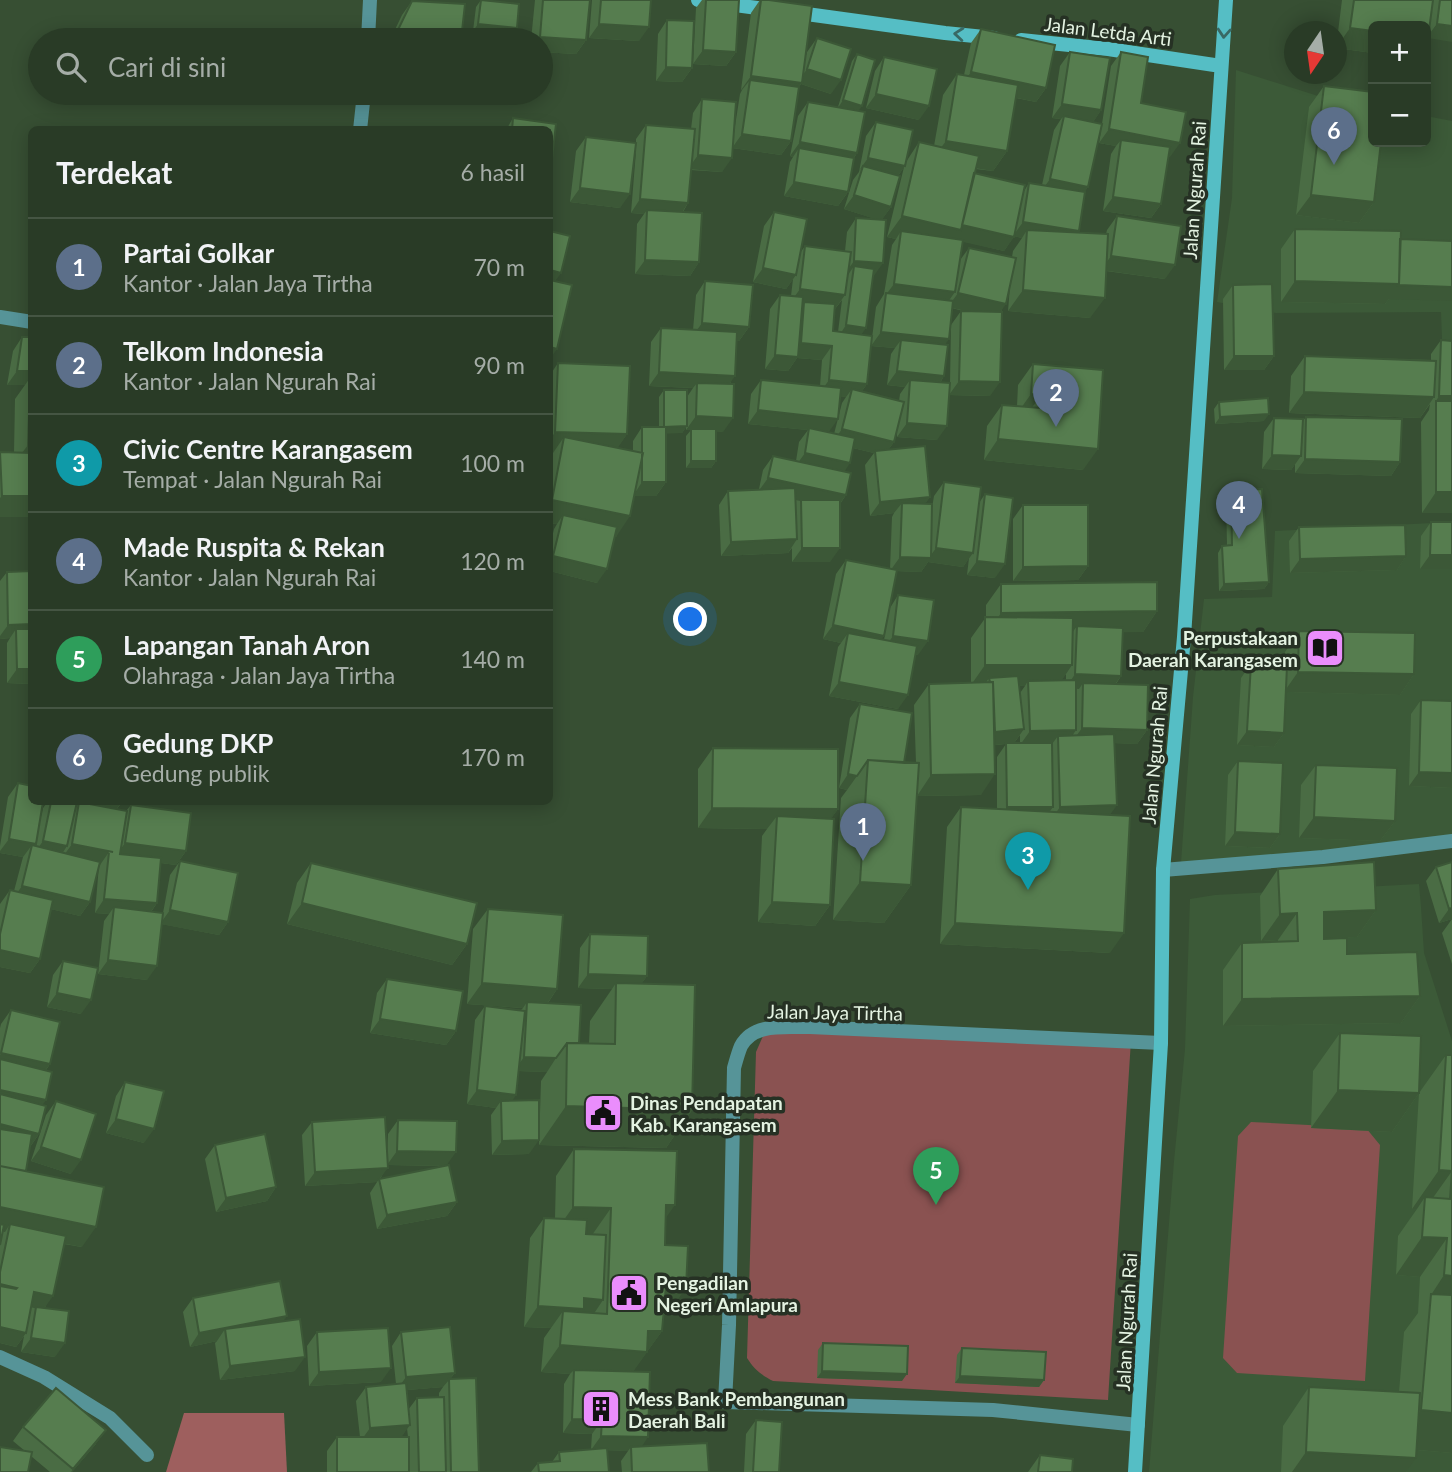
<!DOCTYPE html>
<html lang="id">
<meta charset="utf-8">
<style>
:root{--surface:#293b26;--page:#31422e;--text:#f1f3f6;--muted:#a5ada7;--line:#455543;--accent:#8bbbb9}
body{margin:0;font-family:Lato,sans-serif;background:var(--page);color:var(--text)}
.controls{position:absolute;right:21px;top:21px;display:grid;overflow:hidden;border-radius:10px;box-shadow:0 4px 18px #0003}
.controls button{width:63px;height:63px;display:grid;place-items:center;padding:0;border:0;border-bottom:2px solid var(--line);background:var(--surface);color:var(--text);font:35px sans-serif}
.compass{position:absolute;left:1284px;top:21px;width:63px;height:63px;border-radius:50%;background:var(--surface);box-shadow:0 4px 18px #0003;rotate:193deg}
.you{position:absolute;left:691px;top:620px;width:24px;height:24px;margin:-18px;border:5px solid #fff;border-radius:50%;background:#1a73e8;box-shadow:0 0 0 10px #1a73e833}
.badge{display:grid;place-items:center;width:46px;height:46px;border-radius:50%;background:var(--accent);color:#fff;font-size:23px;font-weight:700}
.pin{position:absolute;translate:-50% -58px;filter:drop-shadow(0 2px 4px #0008)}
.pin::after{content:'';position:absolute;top:37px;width:24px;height:21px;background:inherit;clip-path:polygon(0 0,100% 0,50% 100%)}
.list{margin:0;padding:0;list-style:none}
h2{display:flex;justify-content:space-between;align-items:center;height:91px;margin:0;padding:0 28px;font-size:30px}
h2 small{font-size:23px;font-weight:400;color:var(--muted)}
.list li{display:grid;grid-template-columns:46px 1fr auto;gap:21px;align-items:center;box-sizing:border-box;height:98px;padding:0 28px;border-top:2px solid var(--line)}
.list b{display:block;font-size:26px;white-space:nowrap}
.list p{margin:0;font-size:23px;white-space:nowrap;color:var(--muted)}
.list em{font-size:23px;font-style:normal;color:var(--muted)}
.icon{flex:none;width:38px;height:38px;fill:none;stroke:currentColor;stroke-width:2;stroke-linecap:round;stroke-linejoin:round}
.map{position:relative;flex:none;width:1452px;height:1472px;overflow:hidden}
.search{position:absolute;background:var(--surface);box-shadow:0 4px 18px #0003;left:28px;top:28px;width:525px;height:77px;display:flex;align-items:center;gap:18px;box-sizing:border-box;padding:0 24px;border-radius:38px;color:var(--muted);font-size:26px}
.panel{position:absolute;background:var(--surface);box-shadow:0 4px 18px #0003;left:28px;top:126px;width:525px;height:679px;border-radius:10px}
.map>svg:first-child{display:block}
</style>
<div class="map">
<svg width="1452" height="1472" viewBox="0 0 1452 1472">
<rect width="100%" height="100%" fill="#374f33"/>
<!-- built -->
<path fill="#3c5a38" d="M1236,70L1334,101L1373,142H1426V116L1452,121V341L1442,339L1441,312L1276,313L1217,302L1232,198Z
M1452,522V835L1291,856L1181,863L1193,697L1204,599L1272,597L1275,531Z
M1419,884L1421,907L1424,953L1452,1041V1472H1149L1174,1161L1185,1049L1190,899L1215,895Z"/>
<!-- green -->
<path fill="#8a5251" d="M772,1027L1131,1040L1108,1400L773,1381C761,1375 754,1369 747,1358L756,1052L763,1036Z
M1251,1122L1366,1128L1380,1145L1365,1381L1237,1373L1223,1358L1238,1136Z"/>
<!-- forest -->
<path fill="#9e5f5e" d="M184,1413H284L287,1472H166Z"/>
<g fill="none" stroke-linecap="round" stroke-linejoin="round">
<!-- street -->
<path stroke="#569498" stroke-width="14" d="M368,40L370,0
M360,130L364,93
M0,317L32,322
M1163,870L1323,857L1452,841
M0,1357L44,1377L110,1418L147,1455
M1138,1425L993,1410L725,1402L729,1325L734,1068C736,1061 738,1053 741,1046C754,1022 786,1028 810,1027L1161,1043"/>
<!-- secondary -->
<path stroke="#55bec5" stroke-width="14" d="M698,0L772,10
M792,12L945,33L994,38
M1021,40L1108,49L1221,66
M1135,1472L1161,1043L1163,870L1184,637L1226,0"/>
</g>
<!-- wall -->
<path fill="#4a6c44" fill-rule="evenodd" d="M481,0L517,28L512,35L473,31L476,7Z
M535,0H590L586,40L576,54L541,52V40H531Z
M592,0H651L639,41L589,38Z
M702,0H739L736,52L726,66L693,64L696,8Z
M760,0H769L805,59L807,52L817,38L831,94L801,84L799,87L791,141L781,155L732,148L722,172L691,170L688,203L683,212L699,262L690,276L635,274L637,224L644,214L631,213L636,151L620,208L570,202L576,151L586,137L636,143V139L646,125L691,129L693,113L702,99L733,139L740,94L742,90H741L751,13Z
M1342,0H1452L1428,38L1373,26V53L1336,48Z
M412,1L461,40H390L402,15Z
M667,20L692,68L682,82L656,81L658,34Z
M981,29L1046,88L1036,102L1016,98L1007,151L993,171L976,169L974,173L1024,191L1029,183L1042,185L1054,130L1061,119L1052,118L1060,66L1070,52L1101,110L1093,122L1088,187L1084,192L1079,231L1077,233L1106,234L1107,230L1117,216L1165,279L1106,271L1090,318L1008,311L1010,286L1001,312L990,396L949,395L937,440L897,437V429L894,442L888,450L930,497L925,503L932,508L934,496L944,482L979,503L985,494L995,578L967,575L969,558L963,567L928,562L921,572L897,571L890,608L898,595L918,655H916L898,709L829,696L838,647L841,643L823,639L836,574L846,560L890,569L892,517L894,513L870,516L865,465L874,453L853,448L844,472L846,495L840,504L830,562H792V548L788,553L721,556L719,505L728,491L759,489L763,470L773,456L796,461L799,442L808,430L748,424L751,394L761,380L820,386L822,360L797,358L788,371L765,369L770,309L780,295L791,296L793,279L786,289L753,282L764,226L774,212L800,253L805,246L845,251L847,232L856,218L876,219L844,209L853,180L859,172L866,136L876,122L906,162L919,142L934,146L943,95L957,74L964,75L971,43ZM904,167L887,237L896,239L892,245L884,294L876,307L871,346L895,348L891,354L887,385L905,387L900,394L899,401L862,391L867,384L861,334L873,277L882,219L891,207L898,176ZM1014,236L1022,238L1013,251L1012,257L969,248L960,260L962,241L1004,251ZM842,300L838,332L833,331L835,309ZM952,308L963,311H961L951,325L950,383H940L944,376L945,345ZM840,396L846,397L842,403L834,434L828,432ZM887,621L884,640H881Z
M1121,52L1141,103L1170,157H1168L1161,204L1151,218L1103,211L1111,154L1116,146L1099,143L1111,66Z
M857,54L858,111L857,153L854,158L848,192L838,206L784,196L790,162L793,157L790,156L798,116L808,102L838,107L852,61Z
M884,57L919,120L866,108L875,71Z
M1324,86L1374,202L1359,223L1296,215L1309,107Z
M513,118L550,130H506Z
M1295,229L1389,299L1385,304L1281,302V249Z
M705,281L749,327L739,341H737L723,432L716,431V461L711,468H686V436L691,430H686V427L682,433H666V482L656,496H634L616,537L615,536L597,583L550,571V546L554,529L557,524L550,523V458L553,453H550V375L558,363L627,434L617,448L633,451V441L642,427H659V397L664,390L687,397L693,388L649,386L651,342L661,328L693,330L696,295Z
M1233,285L1274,356L1264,370H1224L1223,299Z
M22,337H32V517H0V452H14L15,399L25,385H7L13,351Z
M1441,340L1452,341V513H1422L1421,422L1429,410L1430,404L1420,418L1289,413L1291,376L1305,356L1431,360V354Z
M1033,364L1083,470L984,460L987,426L1002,405L1017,406L1018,385Z
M1219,402L1264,421L1215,424L1214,409Z
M1306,417L1400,462L1391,476L1295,473V464L1291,470L1262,469L1264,432L1274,418L1302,422Z
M1231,490L1269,582L1264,589L1219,591L1218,553L1222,546L1227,545L1226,497Z
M1023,505L1088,566L1078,580L1013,581V519Z
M1431,522H1452V569H1420L1421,536Z
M1299,527L1406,556L1397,570L1290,573L1289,541Z
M32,571V684L7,683V643L10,638L0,639V581L7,572Z
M1001,584L1157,611L1143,632H1122L1121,676L1116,684L1147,730L1137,744L1115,743L1110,815V953L940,944L947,827L961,807L997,809V757L1006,744L995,745L981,795L917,796L911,885L884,923L833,920L841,798L847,790L839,788L850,718L860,704L904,763H916L914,705L929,684L971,683V638L986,617V605ZM1066,674V680H1061ZM1019,686H1025L1020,693ZM1020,735V743H1014Z
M1299,631L1414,674L1400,695L1286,692L1284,733L1274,747L1237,745L1241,678L1251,664L1284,666L1285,652Z
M1421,700L1452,701V788L1409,786L1411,714Z
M713,748L838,809L831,818L830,905L815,926L758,922L762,836L767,829L698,828V769Z
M1238,761L1280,834L1270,848L1225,846L1228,775Z
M1316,765L1395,821L1380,841L1299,838L1301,785Z
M18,783L38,830L43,808L46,804L43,803V802H122L117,809L126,811L131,805L186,851L176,865L161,863L157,903L151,912L163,913L170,875L180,861L228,922L219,935L162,924L147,980L98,974L104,921L109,914L95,913L99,865L90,902L80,916L51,909L40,959L30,973L0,967V904L10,890L14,891L23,857L0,853V846L8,797Z
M311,863L467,944L452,965L287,924L297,883Z
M1436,867L1452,919L1439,923L1426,881Z
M1278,869L1376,910L1357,937L1324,938V939L1347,954L1420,996L1401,1023L1223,1026V970L1242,943L1278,942V940L1261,941L1260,896Z
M488,909L557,989L548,1003L579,1043H589L590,1021L612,989L578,988L580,948L590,934L647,976L641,984L692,1110L666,1148L539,1145L541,1081L547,1072L519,1071L512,1101L529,1154L492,1155L491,1115L496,1108L467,1104L475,1020L485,1006L521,1010L523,1008L467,1004L473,929Z
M1452,919V964L1442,933Z
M63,961L81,1014L47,1007L53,975Z
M387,979L456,1031L446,1045L370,1033L377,993Z
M11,1010L50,1064L46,1070L39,1134L30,1147L26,1171L82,1247L64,1244L45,1308L55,1357L21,1352L24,1336L16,1347L0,1343V1028L1,1024Z
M1340,1033L1419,1093L1392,1132L1311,1128L1313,1071Z
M1446,1055H1452V1453L1417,1450L1406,1472H1281L1283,1426L1309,1387L1399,1392L1404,1332L1418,1313L1420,1277L1396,1275L1398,1236L1417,1209H1412L1419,1093Z
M125,1082L144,1143L106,1133L116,1096Z
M56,1101L71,1174L31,1161L46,1115Z
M398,1120L447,1166L457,1202L447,1216L377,1229L370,1193L377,1182L305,1186L302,1135L312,1122L387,1157L388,1134ZM388,1165L445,1166L380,1179Z
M215,1145L276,1187L267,1201L216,1212L205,1159Z
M574,1149L666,1218L665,1245L667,1315H664L662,1331L633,1371L642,1447L709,1472H622L621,1461L628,1451L607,1450L609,1472H531L538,1463L552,1462L559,1452L591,1449L592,1434L563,1433L564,1384L570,1374L541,1372L544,1338L551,1328L524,1327L530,1238L544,1218H555L556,1176Z
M193,1298L282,1322L295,1371L220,1380L215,1343L217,1341L190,1347L183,1312Z
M317,1332L381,1382L309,1386L307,1346Z
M401,1332L455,1373L450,1379L479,1472H327V1451L337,1437H360L356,1401L366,1387L396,1384L392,1346ZM443,1387L439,1393V1397L417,1398L408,1410L407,1390ZM407,1428L408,1437H401Z
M823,1343L902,1381L817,1378L818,1350Z
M962,1348L1044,1380L1039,1387L955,1383L957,1355Z
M756,1420L779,1472H744L746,1434Z
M23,1427L96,1444L72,1472H50L13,1441Z
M1040,1455L1072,1472H1028Z"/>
<!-- shaded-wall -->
<path fill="#3c5837" d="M478,24L517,28L512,35L473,31Z
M599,24L649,27L639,41L589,38Z
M1437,24L1452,26V42L1428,38L1426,41V37H1427Z
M1350,28L1373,31V53L1336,48Z
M540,37L586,40L576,54L541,52V40H537Z
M703,50L736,52L726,66L693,64Z
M666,67L692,68L682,82L656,81Z
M807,69L841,80L831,94L801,84L792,97L750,80L742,90H741L751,76L798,82Z
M971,72L1046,88L1036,102L961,86Z
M876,94L929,106L919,120L866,108Z
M843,100L862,106L857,113L838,108Z
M1062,104L1101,110L1092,124L1064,116L1061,119L1052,118Z
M1109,129L1180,143L1170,157L1120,147L1121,140L1116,146L1099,143Z
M742,134L791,141L781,155L732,148Z
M946,141L1007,151L993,171L931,161Z
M800,142L857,153L848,167L799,148L793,157L790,156Z
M698,155L732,158L722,172L688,169Z
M868,158L905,166L895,180L863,166L858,172Z
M1050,179L1088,187L1078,201L1040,193Z
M794,182L848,192L838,206L784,196Z
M580,188L630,194L620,208L570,202Z
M854,195L891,207L881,221L844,209Z
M1311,195L1374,202L1359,223L1296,215Z
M1113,197L1161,204L1151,218L1103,211Z
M640,199L688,203L679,217L647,210L644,214L631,213Z
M902,216L962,225L1014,237L1004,251L954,240L901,231L896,239L887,237Z
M1023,222L1079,231L1069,245L1027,230L1022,238L1013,236Z
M1111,256L1175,265L1165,279L1101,270Z
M645,260L699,262L690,276L635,274Z
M854,261L883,263L873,277L854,266L848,275H844Z
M763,268L796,275L786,289L753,282Z
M550,270L561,273L551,287L550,286Z
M1295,281L1399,284L1452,287V301L1389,299L1385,304L1281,302Z
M894,284L955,292L945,306L885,296Z
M800,289L845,295L835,309L804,302L802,305L790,303Z
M1023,290L1105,298L1090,318L1008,311Z
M958,293L1006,304L996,318L948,307Z
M702,323L749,327L739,341L692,337Z
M846,325L866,328L856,342L837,339Z
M881,332L949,339L939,353L901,340L895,348L871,346Z
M801,343L832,346L822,360L797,358L788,371L765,369L775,355L792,356Z
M550,347L557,349L550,359Z
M1234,356H1274L1264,370H1224Z
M17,371H32V385L30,378L25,385H7Z
M897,371L944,376L935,390L910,380L905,387L887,385Z
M659,372L735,376L725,390L697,383L693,388L649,386Z
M829,380L867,384L857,398L852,389L846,397L819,394Z
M959,381L1000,382L990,396L949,395Z
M1304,392L1434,397L1420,418L1289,413Z
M1031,394L1041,395L1026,416L1016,415Z
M1439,396H1452V411L1436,401Z
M758,410L838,419L828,433L809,428L808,430L748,424Z
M1269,414L1264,421L1215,424L1220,417Z
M696,416L733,418L723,432L686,430Z
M907,423L947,426L937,440L897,437Z
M687,426L682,433L659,434L664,427Z
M842,429L894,442L884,456L875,451L874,453L832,443Z
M555,432L627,434L613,455L564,437L553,453H550V440Z
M998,439L1098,449L1083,470L984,460Z
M32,444V464L13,465L28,445Z
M805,453L850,463L841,477L795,467Z
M1272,455L1301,456L1291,470L1262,469Z
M1305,459L1400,462L1391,476L1295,473Z
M691,461H716L711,468H686Z
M768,478L846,495L836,509L801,500L800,501L758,492Z
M642,482H666L656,496H633Z
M1436,492H1452V513H1422Z
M2,496H32V517H0V498Z
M930,497L920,511L902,503L894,513L870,516L880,502Z
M552,500L630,516L616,537L561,525L563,515L557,524L550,523V503Z
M797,539L788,553L721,556L731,542Z
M802,548H840L830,562H792Z
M936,548L973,553L963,567L928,562L921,572L890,571L900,557L929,558Z
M1430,555H1452V569H1420Z
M553,556L607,569L597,583L550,571V561Z
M1406,556L1397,570L1290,573L1300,559Z
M977,561L1005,564L995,578L967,575Z
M1088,566L1078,580L1013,581L1023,567Z
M1269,582L1264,589L1219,591L1224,584Z
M1157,611L1143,632L1077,633V626L1072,633L987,634L1001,613Z
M32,624V638L16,629L10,638L0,639V636L8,625Z
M833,625L884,636L874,650L848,633L841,643L823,639Z
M893,636L928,641L918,655L883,650Z
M985,665H1072L1058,686L1028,681L1025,686L990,685L989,678L984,685H971Z
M17,669H32V684L7,683Z
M1298,672L1414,674L1400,695L1284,692Z
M1075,674L1121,676L1111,690L1083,683L1079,689L1066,688Z
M839,682L908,695L898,709L829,696Z
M1082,728L1147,730L1137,744L1072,742Z
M1024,729L1014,743L985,746L995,732Z
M1076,730L1067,744L1058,736L1052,744L1020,745L1030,731Z
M1247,731L1284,733L1274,747L1237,745Z
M1419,772L1452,773V788L1409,786Z
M848,774L857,776L847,790L839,788Z
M995,774L981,795L917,796L931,775Z
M51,802H112L121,803L111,817L79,802L74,810Z
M1117,805L1107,819L1050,821L1060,807Z
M1007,807H1053L1043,821H998Z
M712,808L838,809L824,829L777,816L767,829L698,828Z
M1314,817L1395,821L1380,841L1299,838Z
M1235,832L1280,834L1270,848L1225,846Z
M9,839L36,844L30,853L32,845L23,857L0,853V851Z
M43,841L67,846L58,860L33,855Z
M125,843L186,851L176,865L115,857Z
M72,844L113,852H109L100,865L62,858Z
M860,882L911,885L884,923L833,920Z
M22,886L90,902L80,916L12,900Z
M104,899L157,903L147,917L114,907L109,914L95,913Z
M772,902L830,905L815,926L758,922Z
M302,903L467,944L452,965L287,924Z
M1452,908V919L1439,923L1449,909Z
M170,910L228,922L219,935L160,924Z
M1376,910L1357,937L1305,939L1324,912Z
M1297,913L1278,940L1261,941L1280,914Z
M955,923L1124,933L1110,953L940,944Z
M0,950L40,959L30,973L0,967Z
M108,960L157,966L147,980L98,974Z
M588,974L647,976L637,990L616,983L612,989L578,988Z
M482,983L557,989L543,1010L527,1002L523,1008L467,1004Z
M57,993L91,1000L81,1014L47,1007Z
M1420,996L1401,1023L1223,1026L1242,999Z
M380,1019L456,1031L446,1045L370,1033Z
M1,1053L50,1064L40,1078L0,1069V1055Z
M524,1057L556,1058L547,1072L514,1071Z
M0,1090L46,1100L36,1114L0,1106Z
M477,1090L516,1095L507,1109L501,1101L496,1108L467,1104Z
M1338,1090L1419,1093L1392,1132L1311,1128Z
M566,1106L692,1110L666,1148L539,1145Z
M116,1119L154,1129L144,1143L106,1133Z
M0,1124L39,1134L29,1148L0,1141Z
M539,1140L529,1154L492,1155L502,1141Z
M41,1147L81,1160L71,1174L31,1161Z
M397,1151L456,1152L446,1166L387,1165Z
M388,1168L377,1182L305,1186L315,1172Z
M1439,1170L1452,1171L1425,1209V1197L1417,1209H1412Z
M276,1187L267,1201L216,1212L226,1198Z
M457,1202L447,1216L377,1229L387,1215Z
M666,1205H675L656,1232Z
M0,1207L96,1227L82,1247L8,1233L10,1224L5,1232L0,1231Z
M573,1207L611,1208L592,1235L554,1234Z
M1422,1237L1447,1238L1420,1277L1396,1275Z
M1444,1275L1452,1276V1316L1431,1295Z
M666,1286L686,1288L667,1315L647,1313Z
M34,1292L53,1296L43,1310L25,1306Z
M584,1298L603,1300L589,1321L563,1311L551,1328L524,1327L538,1306Z
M287,1316L277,1330L225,1329L217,1341L190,1347L199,1333Z
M0,1327L26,1333L16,1347L0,1343Z
M648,1331H662L628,1379L574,1370L570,1374L541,1372L560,1345Z
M31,1338L65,1343L55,1357L21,1352Z
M305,1357L295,1371L220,1380L230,1366Z
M391,1368L381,1382L309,1386L319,1372Z
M822,1371L907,1374L902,1381L817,1378Z
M455,1373L443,1387L396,1391L406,1377Z
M960,1376L1044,1380L1039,1387L955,1383Z
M1421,1410L1452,1413V1453L1395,1448Z
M572,1419L602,1420L592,1434L563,1433Z
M410,1425L400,1439L360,1442L370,1428Z
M106,1430L96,1444L72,1472H71Z
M601,1436L648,1437L639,1451L631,1447L628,1451L591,1450Z
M1306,1452L1416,1458L1406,1472H1292Z"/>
<!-- building -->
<path fill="#567d4f" stroke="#3c5837" stroke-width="2" d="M481,0L519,4L517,28L478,24Z
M543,0H590L586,40L540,37Z
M601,0H651L649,27L599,24Z
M706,0H739L736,52L703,50Z
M761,0H769L812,6L802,83L751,76Z
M1354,0H1433L1428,38L1426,37V26H1373V31L1350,28Z
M1440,0H1452V26L1437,24Z
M412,1L465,4L461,40H393Z
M667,20L694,21L692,68L666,67Z
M981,29L1055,45L1046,88L971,72Z
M817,38L851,49L841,80L807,69Z
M1070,52L1110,58L1101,110L1062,104Z
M1121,52L1148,57L1141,103L1186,112L1180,143L1109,129Z
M857,54L875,60L862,106L843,100Z
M884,57L937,69L929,106L876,94Z
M957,74L1018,85L1007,151L946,141Z
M750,80L799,87L791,141L742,134Z
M1324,86L1373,92V142H1381L1374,202L1311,195Z
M702,99L736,102L732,158L698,155Z
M808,102L865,112L857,153L800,142Z
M1064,116L1102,124L1088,187L1050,179Z
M513,118L556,124L550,176V130H512Z
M876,122L913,130L905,166L868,158Z
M646,125L695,129L688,203L640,199Z
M586,137L636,143L630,194L580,188Z
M1121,140L1170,147L1161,204L1113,197Z
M919,142L979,156L961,230L902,216Z
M799,148L854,158L848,192L794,182Z
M863,166L900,176L891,207L854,195Z
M974,173L1025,185L1014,237L962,225Z
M1029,183L1085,192L1079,231L1023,222Z
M647,210L702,213L699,262L645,260Z
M774,212L807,219L796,275L763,268Z
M1117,216L1181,226L1175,265L1111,256Z
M856,218L886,220L883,263L854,261Z
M1295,229L1401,231L1399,284L1295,281Z
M1027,230L1108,234L1105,298L1023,290Z
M550,231L570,236L561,273L550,270Z
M901,231L963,240L955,292L894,284Z
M1400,239L1452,241V287L1398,285L1399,284Z
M805,246L851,252L845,295L800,289Z
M969,248L1016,258L1006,304L958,293Z
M854,266L874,269L866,328L846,325Z
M550,280L572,285L557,349L550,347Z
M705,281L753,285L749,327L702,323Z
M1272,284L1274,356H1234L1233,285Z
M886,293L953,301L949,339L881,332Z
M780,295L803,297L798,357L775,355Z
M804,302L835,304L833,331L872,336L867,384L829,380L832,346L801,343Z
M961,311L1002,312L1000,382L959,381Z
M661,328L737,332L735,376L659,372Z
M22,337H32V371H17Z
M901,340L948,345L944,376L897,371Z
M1441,340L1452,341V396H1439Z
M1305,356L1436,361L1434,397L1304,392Z
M558,363L630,366L627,434L555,432Z
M1033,364L1103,370L1098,449L998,439L1002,405L1040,408L1041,395L1031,394Z
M30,378H32V444L28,445Z
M761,380L841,388L838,419L758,410Z
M910,380L950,383L947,426L907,423Z
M697,383L734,384L733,418L696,416Z
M852,389L904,402L894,442L842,429Z
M664,390H687V426L664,427Z
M1268,398L1269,414L1220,417L1219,402Z
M1436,401H1452V492H1436Z
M1306,417L1402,419L1400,462L1305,459Z
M1274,418L1303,419L1301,456L1272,455Z
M642,427H666V482H642Z
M809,428L855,438L850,463L805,453Z
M691,429H716V461H691Z
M564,437L643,453L630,516L552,500Z
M925,446L930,497L880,502L875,451Z
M0,452L32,453V496H2Z
M773,456L851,473L846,495L768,478Z
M944,482L981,487L973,553L936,548Z
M795,488L797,539L731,542L728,491Z
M1262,489L1269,582L1224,584L1222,546L1232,545L1231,490Z
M985,494L1013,498L1005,564L977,561Z
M801,500H840V548H802Z
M902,503L932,504L931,558L900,557Z
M1023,505H1088V566L1023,567Z
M563,515L617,527L607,569L553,556Z
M1431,522H1452V555H1430Z
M1405,525L1406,556L1300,559L1299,527Z
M846,560L897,570L884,636L833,625Z
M32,571V624L8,625L7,572Z
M1157,582V611L1001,613V584Z
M898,595L934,600L928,641L893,636Z
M985,617L1073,618L1072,665H985Z
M1077,626L1123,628L1121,676L1075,674Z
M16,629H32V669H17Z
M1299,631L1415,633L1414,674L1298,672Z
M848,633L917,646L908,695L839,682Z
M1251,664L1287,666L1284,733L1247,731Z
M1018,676L1024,729L995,732L993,682H990L989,678Z
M1076,680V730L1030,731L1028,681Z
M993,682L995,774L931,775L929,684Z
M1083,683L1148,685L1147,730L1082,728Z
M1421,700L1452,701V773L1419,772Z
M860,704L912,713L904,763L868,760L857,776L848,774Z
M1114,734L1117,805L1060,807L1058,736Z
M1006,743H1052L1053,807H1007Z
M713,748L838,749V809L712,808Z
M868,760L919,763L911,885L860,882Z
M1238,761L1283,763L1280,834L1235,832Z
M1316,765L1397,768L1395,821L1314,817Z
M18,783L32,786V802H43L36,844L9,839Z
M51,802H77L67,846L43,841Z
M79,802L127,811L120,854L161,858L157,903L104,899L109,852H113L72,844Z
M131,805L191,813L186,851L125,843Z
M961,807L1130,816L1124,933L955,923Z
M777,816L834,819L830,905L772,902Z
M32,845L100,862L90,902L22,886Z
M180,861L238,873L228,922L170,910Z
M1374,862L1376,910L1324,912V939L1347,938V954L1417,952L1420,996L1242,999V943L1298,941L1297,913L1280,914L1278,869Z
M1452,862V908L1449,909L1436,867Z
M311,863L477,903L467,944L302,903Z
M10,890L53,900L40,959L0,950V934Z
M114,907L163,913L157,966L108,960Z
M488,909L563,915L557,989L482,983Z
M590,934L648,936L647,976L588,974Z
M63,961L98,968L91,1000L57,993Z
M387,979L463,991L456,1031L380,1019Z
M616,983L695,985L692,1110L566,1106L567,1043L615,1044Z
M527,1002L581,1005L579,1043H567L556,1058L524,1057Z
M485,1006L525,1011L516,1095L477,1090Z
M11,1010L60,1022L50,1064L1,1053Z
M1340,1033L1421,1036L1419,1093L1338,1090Z
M1446,1055H1452V1276L1444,1275L1447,1238L1422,1237L1425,1197L1450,1199L1452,1171L1439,1170Z
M0,1059L52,1072L46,1100L0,1090Z
M125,1082L164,1091L154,1129L116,1119Z
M0,1094L46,1106L39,1134L0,1124Z
M539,1100V1140L502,1141L501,1101Z
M56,1101L96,1114L81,1160L41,1147Z
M385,1117L388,1168L315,1172L312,1122Z
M398,1120L457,1121L456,1152L397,1151Z
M0,1129L32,1134L26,1171L0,1166Z
M265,1134L276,1187L226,1198L215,1145Z
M574,1149L677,1151L675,1205H666L665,1245L688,1246L686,1288L666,1286L662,1331H648L647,1352L560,1345L563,1311L607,1314L611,1208L573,1207Z
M449,1165L457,1202L387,1215L379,1179Z
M0,1166L104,1187L96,1227L0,1207Z
M544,1218L587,1220L586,1234L606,1235L603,1300L584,1298V1309L538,1306Z
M0,1224L4,1225L0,1245Z
M10,1224L66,1236L53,1296L34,1292L26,1333L0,1327V1286L16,1289L17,1288L0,1284V1272Z
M280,1281L287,1316L199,1333L193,1298Z
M1431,1294L1452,1295V1413L1421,1410Z
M36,1307L69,1311L65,1343L31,1338Z
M300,1319L305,1357L230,1366L225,1329Z
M450,1327L455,1373L406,1377L401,1332Z
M388,1328L391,1368L319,1372L317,1332Z
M823,1343L908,1346L907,1374L822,1371Z
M962,1348L1046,1352L1044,1380L960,1376Z
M574,1370L650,1372L648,1437L601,1436L602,1420L572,1419Z
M476,1378L479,1472H451L449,1379Z
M406,1383L410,1425L370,1428L366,1387Z
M1309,1387L1420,1393L1416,1458L1306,1452Z
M56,1388L106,1430L73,1469L23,1427Z
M444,1397L446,1472H419L417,1398Z
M756,1420L782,1422L779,1472H753Z
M337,1437H409V1472H337Z
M707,1443L709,1472H632L631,1447Z
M0,1447L32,1452L28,1472H0Z
M607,1448L609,1472H539L538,1463L560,1461L559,1452Z
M1040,1455L1073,1459L1072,1472H1038Z"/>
<!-- one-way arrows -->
<defs><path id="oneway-chevron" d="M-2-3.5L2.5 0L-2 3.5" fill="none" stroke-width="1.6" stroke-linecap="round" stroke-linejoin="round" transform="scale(1.75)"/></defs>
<g stroke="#396964">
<use href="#oneway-chevron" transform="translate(1224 33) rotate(94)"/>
<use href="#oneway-chevron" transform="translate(959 34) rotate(-175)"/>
</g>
<!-- icons -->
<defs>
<g id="library-square" transform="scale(2.0125)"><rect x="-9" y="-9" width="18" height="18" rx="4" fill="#ea8dfc" stroke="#263124"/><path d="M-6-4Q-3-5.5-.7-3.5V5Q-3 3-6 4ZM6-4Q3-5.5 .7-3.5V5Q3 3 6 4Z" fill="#111"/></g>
<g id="civic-square" transform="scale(2.0125)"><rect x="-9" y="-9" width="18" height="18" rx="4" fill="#ea8dfc" stroke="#263124"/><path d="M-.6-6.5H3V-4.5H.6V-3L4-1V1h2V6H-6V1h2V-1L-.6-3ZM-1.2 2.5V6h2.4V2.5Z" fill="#111"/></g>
<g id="building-square" transform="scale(2.0125)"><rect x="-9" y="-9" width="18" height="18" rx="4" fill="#ea8dfc" stroke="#263124"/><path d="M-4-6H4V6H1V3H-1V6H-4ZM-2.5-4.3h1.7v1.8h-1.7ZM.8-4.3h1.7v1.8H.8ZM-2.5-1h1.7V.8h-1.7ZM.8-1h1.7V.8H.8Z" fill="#111"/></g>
</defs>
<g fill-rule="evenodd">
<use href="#library-square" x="1325" y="648"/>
<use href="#civic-square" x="603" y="1113"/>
<use href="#civic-square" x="629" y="1293"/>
<use href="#building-square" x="601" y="1409"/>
</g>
<g text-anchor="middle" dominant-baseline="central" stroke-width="7" stroke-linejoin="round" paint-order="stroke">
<!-- street labels -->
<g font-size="19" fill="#e4f3e2" stroke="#263124">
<text transform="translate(1108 31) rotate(7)">Jalan Letda Arti</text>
<text transform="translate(1194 190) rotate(-86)">Jalan Ngurah Rai</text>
<text transform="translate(1154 755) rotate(-85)">Jalan Ngurah Rai</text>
<text transform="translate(835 1012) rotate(1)">Jalan Jaya Tirtha</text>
<text transform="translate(1126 1322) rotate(-87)">Jalan Ngurah Rai</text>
</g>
<!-- poi labels -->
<g font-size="19" font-weight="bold" fill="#e4f3e2" stroke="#263124" text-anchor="start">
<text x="1298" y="637" text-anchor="end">Perpustakaan<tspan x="1298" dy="22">Daerah Karangasem</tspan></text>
<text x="630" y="1102">Dinas Pendapatan<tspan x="630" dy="22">Kab. Karangasem</tspan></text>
<text x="656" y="1282">Pengadilan<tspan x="656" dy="22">Negeri Amlapura</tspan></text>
<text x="628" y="1398">Mess Bank Pembangunan<tspan x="628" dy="22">Daerah Bali</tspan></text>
</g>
</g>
</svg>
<div class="controls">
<button>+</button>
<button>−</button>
</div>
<svg class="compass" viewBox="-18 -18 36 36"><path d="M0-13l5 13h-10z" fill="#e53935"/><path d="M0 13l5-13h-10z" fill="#a5ada7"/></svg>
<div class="you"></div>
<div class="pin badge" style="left:863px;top:861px;background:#5c6f8a">1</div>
<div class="pin badge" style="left:1056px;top:427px;background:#5c6f8a">2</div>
<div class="pin badge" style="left:1028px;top:890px;background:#0f9aa8">3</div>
<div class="pin badge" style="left:1239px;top:539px;background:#5c6f8a">4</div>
<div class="pin badge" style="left:936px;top:1205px;background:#2e9e5b">5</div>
<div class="pin badge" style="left:1334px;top:165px;background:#5c6f8a">6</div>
<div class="search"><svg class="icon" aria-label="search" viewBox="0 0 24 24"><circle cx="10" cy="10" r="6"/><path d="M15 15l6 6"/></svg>Cari di sini</div>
<section class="panel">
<h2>Terdekat<small>6 hasil</small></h2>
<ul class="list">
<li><span class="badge" style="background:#5c6f8a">1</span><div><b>Partai Golkar</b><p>Kantor · Jalan Jaya Tirtha</p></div><em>70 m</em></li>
<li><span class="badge" style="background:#5c6f8a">2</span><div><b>Telkom Indonesia</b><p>Kantor · Jalan Ngurah Rai</p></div><em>90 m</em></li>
<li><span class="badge" style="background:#0f9aa8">3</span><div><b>Civic Centre Karangasem</b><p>Tempat · Jalan Ngurah Rai</p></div><em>100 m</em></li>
<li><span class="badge" style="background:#5c6f8a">4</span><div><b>Made Ruspita &amp; Rekan</b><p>Kantor · Jalan Ngurah Rai</p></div><em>120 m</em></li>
<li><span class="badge" style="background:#2e9e5b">5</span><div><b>Lapangan Tanah Aron</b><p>Olahraga · Jalan Jaya Tirtha</p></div><em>140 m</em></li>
<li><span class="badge" style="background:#5c6f8a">6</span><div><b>Gedung DKP</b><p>Gedung publik</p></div><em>170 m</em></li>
</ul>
</section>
</div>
